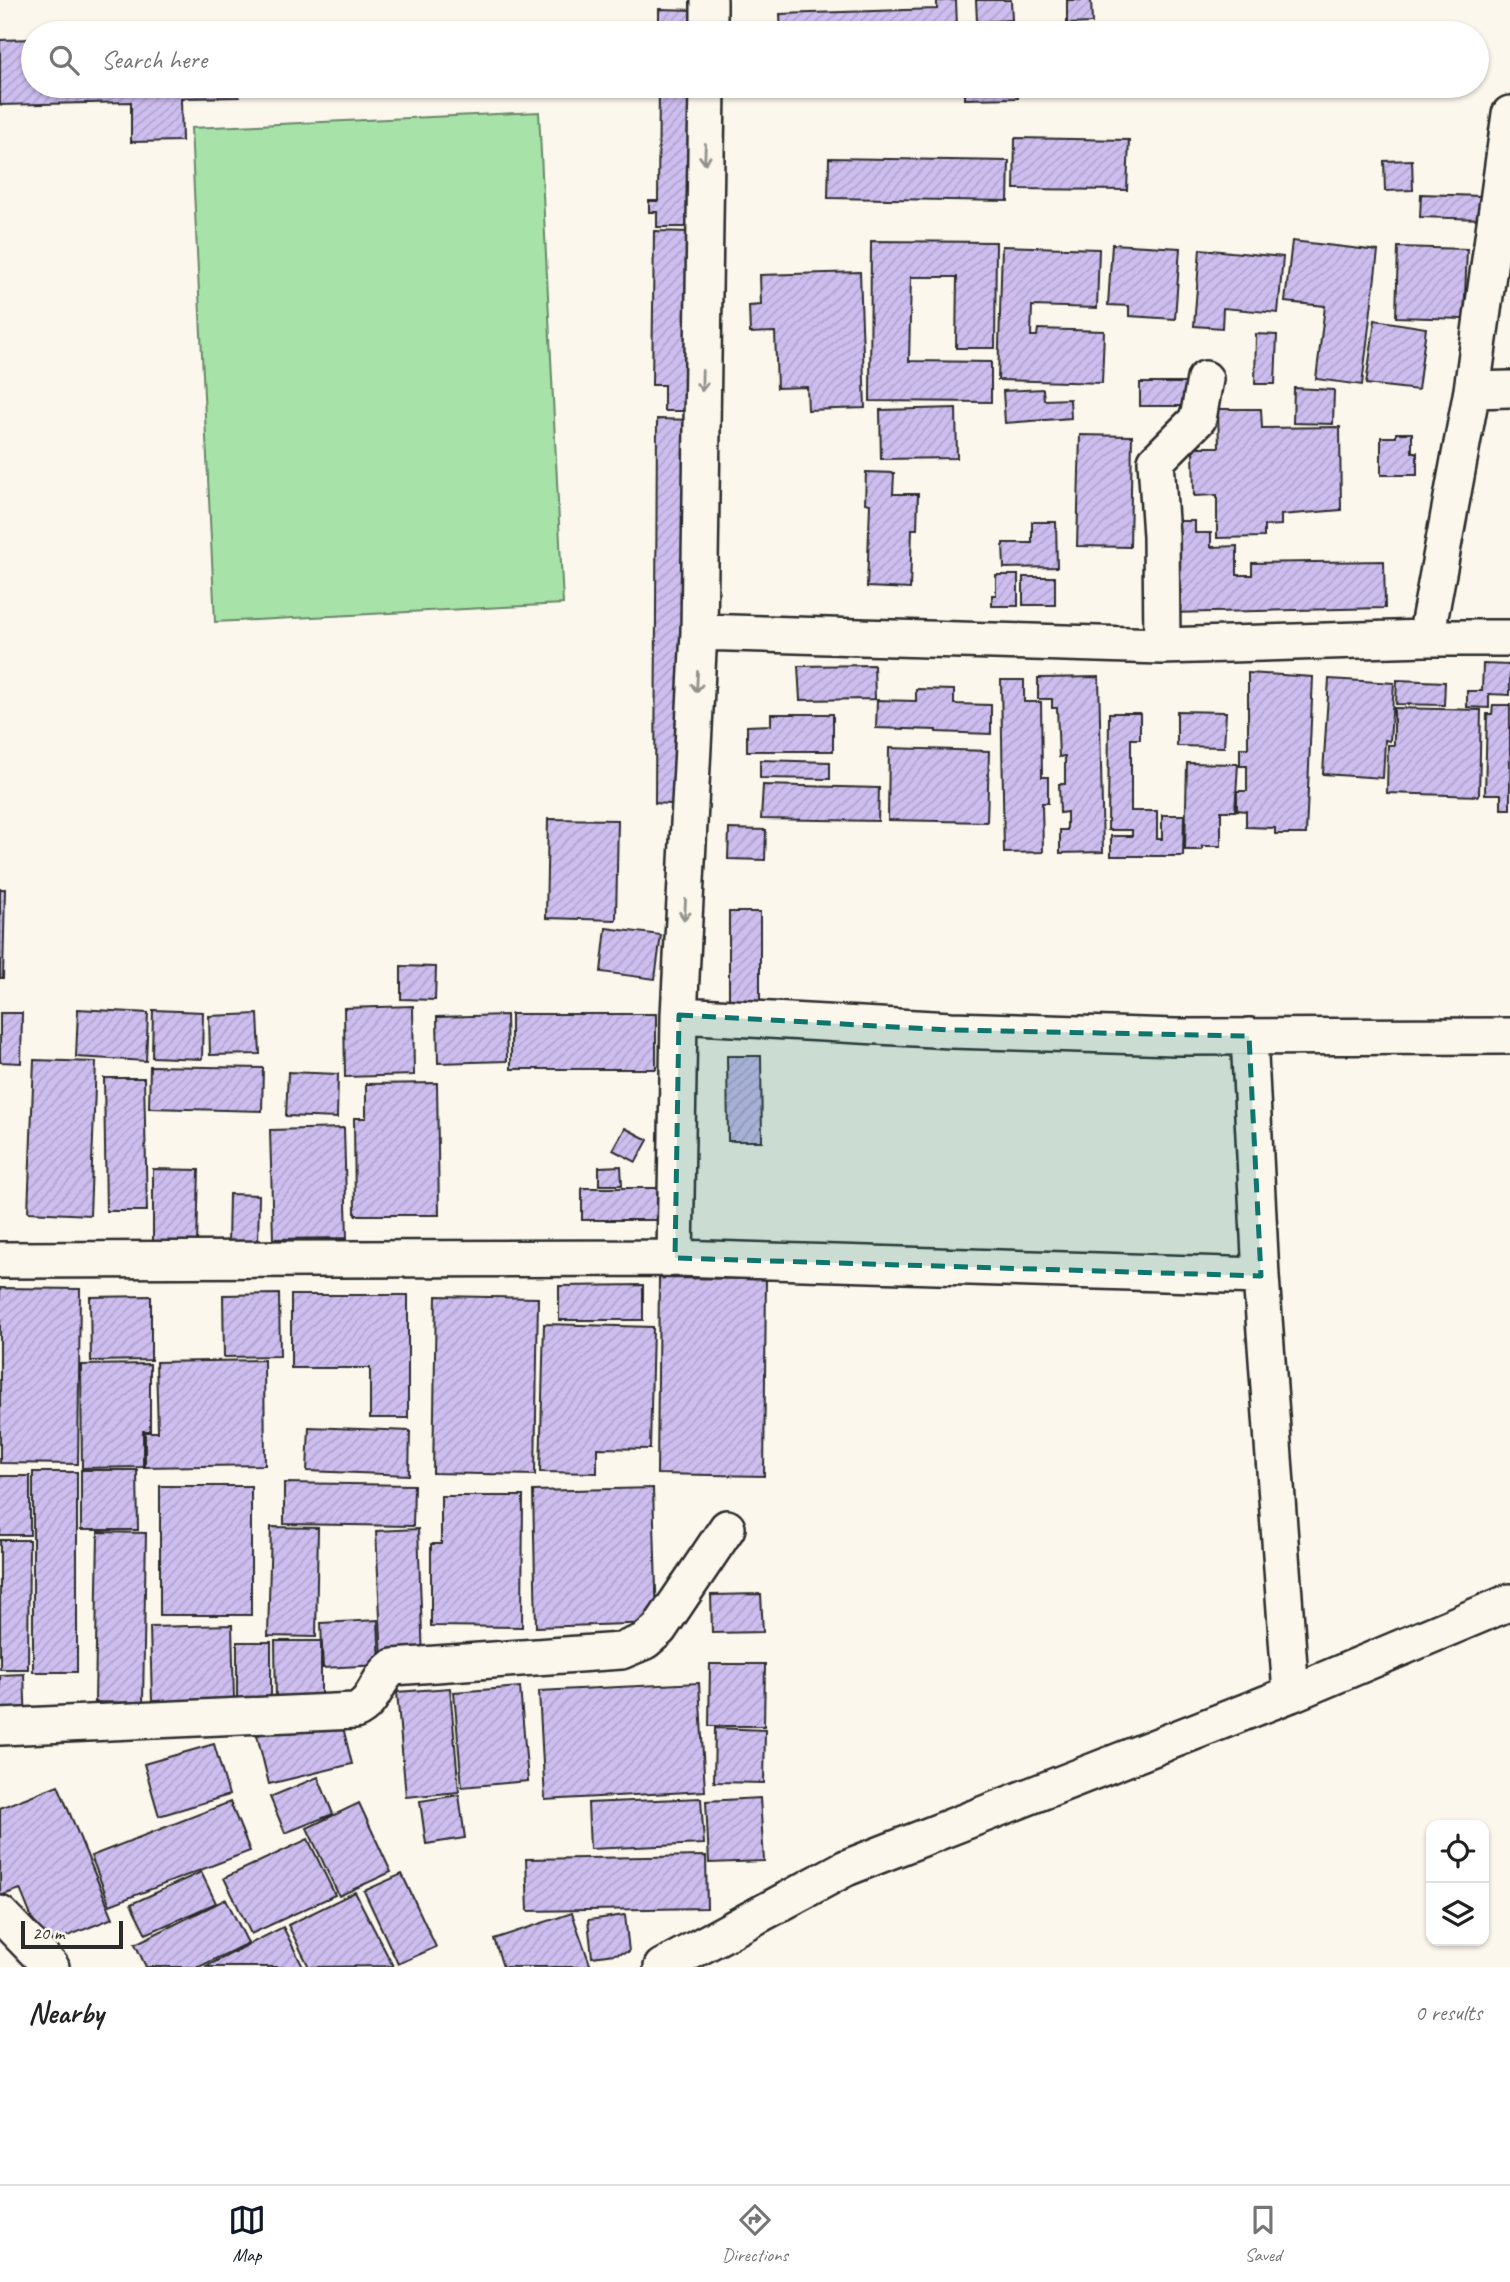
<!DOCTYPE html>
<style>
:root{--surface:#fff;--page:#f2f2f2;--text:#222;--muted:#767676;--line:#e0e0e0;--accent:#111827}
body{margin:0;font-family:Caveat,sans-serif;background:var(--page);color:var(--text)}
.controls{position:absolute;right:21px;bottom:21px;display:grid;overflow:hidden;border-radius:14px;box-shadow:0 2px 5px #0004}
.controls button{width:63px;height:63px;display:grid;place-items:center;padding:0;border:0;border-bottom:2px solid var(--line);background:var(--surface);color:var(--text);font:35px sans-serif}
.scale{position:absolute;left:21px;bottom:18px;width:102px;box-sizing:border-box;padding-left:7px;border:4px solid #2b2b2b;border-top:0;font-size:19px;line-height:24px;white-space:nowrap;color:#2b2b2b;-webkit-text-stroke:5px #fbf7ec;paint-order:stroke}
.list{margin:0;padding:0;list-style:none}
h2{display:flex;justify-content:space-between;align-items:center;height:91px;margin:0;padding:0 28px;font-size:30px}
h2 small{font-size:23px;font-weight:400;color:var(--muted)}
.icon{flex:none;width:38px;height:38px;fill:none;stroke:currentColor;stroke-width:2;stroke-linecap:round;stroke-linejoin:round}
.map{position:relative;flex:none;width:1510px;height:1967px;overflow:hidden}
.search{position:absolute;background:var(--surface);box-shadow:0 2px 5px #0004;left:21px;right:21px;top:21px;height:77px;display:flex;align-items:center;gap:18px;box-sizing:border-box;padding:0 24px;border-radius:38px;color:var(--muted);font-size:26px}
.sheet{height:217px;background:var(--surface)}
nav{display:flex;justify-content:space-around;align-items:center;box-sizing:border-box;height:98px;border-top:2px solid var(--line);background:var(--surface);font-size:19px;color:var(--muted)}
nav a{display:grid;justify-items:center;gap:4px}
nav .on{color:var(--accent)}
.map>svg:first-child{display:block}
</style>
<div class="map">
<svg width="1510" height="1967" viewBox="0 0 1510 1967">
<defs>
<pattern id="building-hatch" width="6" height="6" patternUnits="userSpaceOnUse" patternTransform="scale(1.75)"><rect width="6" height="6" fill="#cdbeef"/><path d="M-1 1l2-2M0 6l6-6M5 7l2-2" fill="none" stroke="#b0a3cd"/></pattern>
</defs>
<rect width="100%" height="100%" fill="#fbf7ec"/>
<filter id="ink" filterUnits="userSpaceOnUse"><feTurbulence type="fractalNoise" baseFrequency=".0143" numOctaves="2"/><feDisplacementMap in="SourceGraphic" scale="14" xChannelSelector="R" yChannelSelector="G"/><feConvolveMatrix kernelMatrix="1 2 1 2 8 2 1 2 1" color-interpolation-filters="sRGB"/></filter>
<g filter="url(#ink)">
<!-- garden -->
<path fill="#a7e3a9" stroke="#69876a" stroke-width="2" d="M539,112L563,604L215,622L191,128Z"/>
<!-- building -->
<path fill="url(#building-hatch)" stroke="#2b2b2b" stroke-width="2" d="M956,0L957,27L1016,25L1017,33H781L780,14L937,9V1Z
M976,0H1011L1012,20L977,22Z
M1067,0H1091L1092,23L1067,24Z
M659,9L696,10V33H659Z
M328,27V33H285V28Z
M424,30L484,31V33H424Z
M33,39V86H250V92H239V97L181,98L182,141L131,142V102L0,105V40Z
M659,86H696L694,227H657V212H649V201H658Z
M965,86H1018V98L965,99Z
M1015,138L1129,140L1127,190L1014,189Z
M829,158L1009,161L1008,201L828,198Z
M1412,160L1413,190L1385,191L1384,161Z
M1421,194L1482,196V219L1420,217Z
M654,231L691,232L689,411H664V385H652Z
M871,241L996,242L995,348H956L957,277H911L909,361L991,362V402L870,401Z
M1292,241L1378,251L1362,385L1316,379L1325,306L1285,302Z
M1112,244L1180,248L1175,319L1129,316V306L1108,305Z
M1002,246L1099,249L1097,308L1032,306L1031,336H1037L1038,329L1104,331L1102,383L998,380Z
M1398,247L1467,249L1464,319L1396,317Z
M1200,249L1283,257L1278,313L1223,308L1222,328L1194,326Z
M860,272L865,408L808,410L807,387L777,388L775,332L750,333L749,306L761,305L760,275Z
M1375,320L1426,328L1418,390L1366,384Z
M1256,334L1277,335L1275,384H1255Z
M1140,383H1187V406H1140Z
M1294,388L1334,390L1333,424L1293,423Z
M1043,389L1044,400L1070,399L1071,418L1005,423L1003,391Z
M956,408L957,458L881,459L880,410Z
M1218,409H1261L1262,428L1340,427L1341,510L1281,515V525L1264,526V537L1217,538V495L1194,496L1193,447H1219Z
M657,419L694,420L686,805L655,803Z
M1396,433H1412V452H1417V475H1381V437H1396Z
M1080,435L1132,436L1130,547L1077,546Z
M866,472L894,473L893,494H918L917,529H912L910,589L867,587L870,504L865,503Z
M1174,521H1195V533H1211V547L1237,546V575H1252V563L1384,561L1385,608L1170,613Z
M1032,522H1056L1057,567L1004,568L1003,543H1032Z
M996,575H1018V606H992V595H996Z
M1023,577H1055V605H1023Z
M1483,664L1510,665V695L1489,694V708L1467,707V691H1482Z
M874,665L875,699L800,700L798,666Z
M1248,673L1313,677L1306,834H1275V828L1246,827V811L1237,810V791H1247V766H1240V748H1248Z
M1099,677L1103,852L1060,853V830H1067V812L1060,813L1059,784H1065V756L1059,757L1057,708H1052V699H1038V678Z
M1329,679L1394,683L1390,741L1385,740L1383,778L1323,774Z
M1001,680H1024V702H1041L1042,777H1048V803H1042L1043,852L1004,853Z
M1397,680L1445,682L1444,705L1396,704Z
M916,689L954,690V704L991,705V734L936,732V730L876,728L877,700L916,701Z
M1493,705H1510V809H1501V794H1485L1487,714H1492Z
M1394,708L1481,710L1479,796L1387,793L1388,745H1394Z
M1177,711L1226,712L1224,747L1177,746Z
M1109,713H1140V739H1131V811H1157V839H1162V815H1184L1183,856H1111V836H1132V830H1108Z
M771,714H833V751H747V726L771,725Z
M889,748L989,751L987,822L888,820Z
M760,760L830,762V779L760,778Z
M1187,763L1238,764L1235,811H1221V846H1202V850H1185Z
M763,785L879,788L878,821L761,819Z
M548,819L618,820L616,920L546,918Z
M729,829L766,830L765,860L728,859Z
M0,889H5L3,978H0Z
M729,912H760V1009H729Z
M606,928L661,935L655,979L601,972Z
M401,966L436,967L435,1000L401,999Z
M413,1006L414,1075L345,1077L344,1008Z
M78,1009L148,1013L146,1061L76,1057Z
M153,1010L203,1012L202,1059L152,1057Z
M0,1013H22L21,1063L0,1062Z
M258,1014L260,1054L210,1055L209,1016Z
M511,1014H656V1069H511Z
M506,1015L507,1061L438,1063L437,1017Z
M727,1056H761L762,1141H728Z
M34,1060L96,1062L90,1215L28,1212Z
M150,1066L263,1068L262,1111L149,1108Z
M288,1072L338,1074L337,1118L286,1116Z
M104,1078H144L147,1211H106Z
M437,1083L439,1215H355L354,1118H366V1084Z
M344,1128L347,1238L273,1239L270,1130Z
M625,1128L648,1140L636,1162L613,1150Z
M621,1166L622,1185H599V1167Z
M153,1169L199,1170L197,1244L153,1243Z
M582,1188H662V1220H582Z
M229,1194L259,1195L258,1246H228Z
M659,1278L766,1279L764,1476L657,1474Z
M643,1285V1320H559V1286Z
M0,1288L80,1289L78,1464L0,1463Z
M279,1294L280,1356L224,1357L223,1295Z
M291,1295H408V1418H370V1368H291Z
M151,1296V1360L91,1361L90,1297Z
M436,1296L538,1298L535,1475L433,1473Z
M544,1324L653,1327L650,1449L597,1448V1473L540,1472Z
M264,1360L265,1465L145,1467V1432H158L156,1362Z
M150,1364V1431H143V1467L82,1468L81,1365Z
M309,1427L410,1431L409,1475L307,1471Z
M81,1470H137L138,1530H81Z
M33,1472H77V1672H33Z
M0,1476H30V1535H0Z
M284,1483L414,1485L413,1526L284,1524Z
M160,1486H251V1615H160Z
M653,1488L657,1623L536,1627L533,1491Z
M441,1496H523L522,1627L431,1626V1544H441Z
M271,1527L318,1528L316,1637L268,1636Z
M418,1529L423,1659L382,1661L376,1531Z
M98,1532L146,1533L143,1703L95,1702Z
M0,1540H29L28,1669H0Z
M761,1594L763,1632L712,1633L711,1595Z
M378,1620L380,1665L323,1668L321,1623Z
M232,1625L234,1699L152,1702L150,1627Z
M275,1641H321V1703H276Z
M237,1642H271V1702H237Z
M710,1664H765L764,1726H709Z
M24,1674L26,1724L0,1725V1675Z
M699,1683L705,1791L545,1800L539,1691Z
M520,1687L528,1781L462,1787L454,1692Z
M450,1688L459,1792L406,1797L397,1692Z
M340,1715L352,1764L269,1784L257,1735Z
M715,1728L765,1730L764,1783L714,1782Z
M214,1744L229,1795L159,1816L144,1764Z
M318,1777L333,1814L285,1833L270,1797Z
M58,1785L113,1918L43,1946L20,1889L0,1896V1808Z
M459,1795L465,1838L426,1844L420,1801Z
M701,1798L704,1844L590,1849L588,1803Z
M760,1798L764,1861L709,1863L706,1801Z
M230,1802L250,1851L110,1905L91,1856Z
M359,1803L391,1872L339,1896L307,1828Z
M308,1839L335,1895L251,1934L224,1878Z
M706,1856L707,1908L528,1911L526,1859Z
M201,1872L216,1903L146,1934L131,1904Z
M402,1874L436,1947L398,1964L364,1891Z
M355,1892L393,1966L309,1967L288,1925Z
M226,1899L248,1943L199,1967H146L135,1944Z
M572,1913L591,1967H503L494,1939Z
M625,1915L629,1952L592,1957L588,1920Z
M283,1927L303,1967H205Z"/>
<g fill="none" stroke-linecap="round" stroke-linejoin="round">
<!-- minor casing -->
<g stroke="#2b2b2b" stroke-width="40">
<path id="minor" d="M709,33V0
M1472,390L1510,114
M699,632L1162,646L1426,638H1510
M1426,638L1472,390L1510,389
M1162,646L1161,536L1156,461L1198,419L1205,379
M679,1015L951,1030L1175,1037L1510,1036
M1249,1036L1261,1276L1291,1694
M675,1258L1261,1276
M0,1260L675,1258L679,1015L699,632L707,86
M0,1727L355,1711C375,1703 376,1679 393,1667L621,1651L645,1641L659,1629L727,1528
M0,1914L51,1967
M662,1967L846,1868L1291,1694L1510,1602"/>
</g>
<!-- minor -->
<use href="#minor" stroke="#fbf7ec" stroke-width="35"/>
</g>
<!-- one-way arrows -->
<defs><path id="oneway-shaft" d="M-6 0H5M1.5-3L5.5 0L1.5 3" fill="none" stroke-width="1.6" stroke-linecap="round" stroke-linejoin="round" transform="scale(1.75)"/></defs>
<g stroke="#93918c">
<use href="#oneway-shaft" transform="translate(705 154) rotate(92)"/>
<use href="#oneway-shaft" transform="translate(702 381) rotate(91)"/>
<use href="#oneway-shaft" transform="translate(697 682) rotate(93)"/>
<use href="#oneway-shaft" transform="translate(685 910) rotate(93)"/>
</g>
</g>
<!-- marked area -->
<path fill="#0f766e" fill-opacity="0.2" stroke="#0f766e" stroke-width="5" stroke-dasharray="14 9" stroke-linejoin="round" d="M679,1015L951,1030L1249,1036L1261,1276L675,1258Z"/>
</svg>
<div class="controls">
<button><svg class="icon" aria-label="locate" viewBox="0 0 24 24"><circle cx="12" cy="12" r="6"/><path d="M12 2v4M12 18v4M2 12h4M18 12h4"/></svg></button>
<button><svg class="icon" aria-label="layers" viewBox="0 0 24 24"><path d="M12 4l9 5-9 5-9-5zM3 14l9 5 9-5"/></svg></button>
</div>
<div class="scale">20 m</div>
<div class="search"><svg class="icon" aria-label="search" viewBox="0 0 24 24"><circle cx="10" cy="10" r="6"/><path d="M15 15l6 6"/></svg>Search here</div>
</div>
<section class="sheet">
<h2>Nearby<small>0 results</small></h2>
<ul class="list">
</ul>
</section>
<nav>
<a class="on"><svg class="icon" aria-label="map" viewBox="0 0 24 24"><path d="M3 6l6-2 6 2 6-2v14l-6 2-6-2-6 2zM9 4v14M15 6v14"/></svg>Map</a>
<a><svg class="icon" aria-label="directions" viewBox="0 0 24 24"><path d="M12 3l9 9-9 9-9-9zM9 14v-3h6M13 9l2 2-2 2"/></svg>Directions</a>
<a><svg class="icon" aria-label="saved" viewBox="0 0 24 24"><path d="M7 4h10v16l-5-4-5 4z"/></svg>Saved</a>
</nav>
